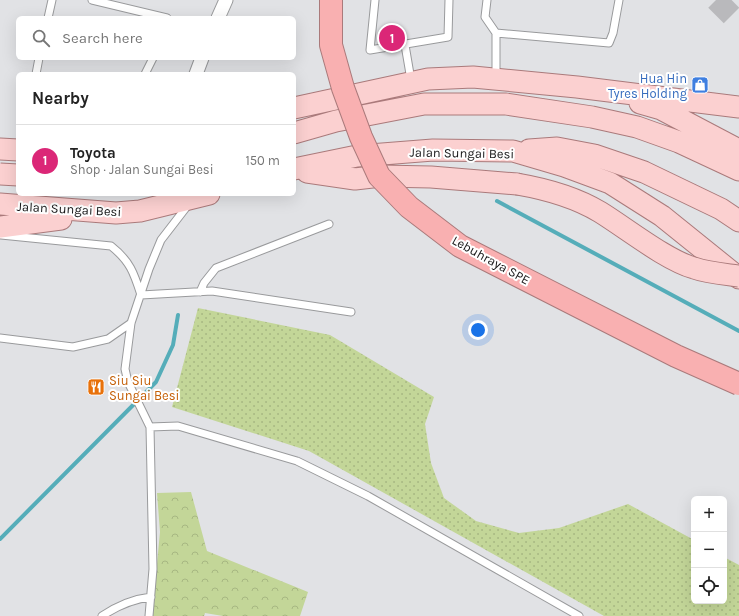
<!DOCTYPE html>
<meta charset="utf-8">
<style>
:root{--surface:#fff;--page:#f6f6f6;--text:#222;--muted:#767676;--line:#e0e0e0;--accent:#db2777}
body{margin:0;font-family:Karla,sans-serif;background:var(--page);color:var(--text)}
.controls{position:absolute;right:12px;bottom:12px;display:grid;overflow:hidden;border-radius:6px;box-shadow:0 4px 16px #0002}
.controls button{width:36px;height:36px;display:grid;place-items:center;padding:0;border:0;border-bottom:1px solid var(--line);background:var(--surface);color:var(--text);font:20px sans-serif}
.you{position:absolute;left:478px;top:330px;width:14px;height:14px;margin:-10px;border:3px solid #fff;border-radius:50%;background:#1a73e8;box-shadow:0 0 0 6px #1a73e833}
.badge{display:grid;place-items:center;width:26px;height:26px;border-radius:50%;background:var(--accent);color:#fff;font-size:13px;font-weight:700}
.pin{position:absolute;translate:-50% -50%;border:2px solid #fff;box-shadow:0 1px 4px #0006}
.list{margin:0;padding:0;list-style:none}
h2{display:flex;justify-content:space-between;align-items:center;height:52px;margin:0;padding:0 16px;font-size:17px}
h2 small{font-size:13px;font-weight:400;color:var(--muted)}
.list li{display:grid;grid-template-columns:26px 1fr auto;gap:12px;align-items:center;box-sizing:border-box;height:72px;padding:0 16px;border-top:1px solid var(--line)}
.list b{display:block;font-size:15px;white-space:nowrap}
.list p{margin:0;font-size:13px;white-space:nowrap;color:var(--muted)}
.list em{font-size:13px;font-style:normal;color:var(--muted)}
.icon{flex:none;width:22px;height:22px;fill:none;stroke:currentColor;stroke-width:2;stroke-linecap:round;stroke-linejoin:round}
.map{position:relative;flex:none;width:739px;height:616px;overflow:hidden}
.search{position:absolute;background:var(--surface);box-shadow:0 4px 16px #0002;left:16px;top:16px;width:280px;height:44px;display:flex;align-items:center;gap:10px;box-sizing:border-box;padding:0 14px;border-radius:6px;color:var(--muted);font-size:15px}
.panel{position:absolute;background:var(--surface);box-shadow:0 4px 16px #0002;left:16px;top:72px;width:280px;height:124px;border-radius:6px}
.map>svg:first-child{display:block}
</style>
<div class="map">
<svg width="739" height="616" viewBox="0 0 739 616">
<defs>
<pattern id="grass-dots" width="8" height="8" patternUnits="userSpaceOnUse"><rect width="8" height="8" fill="#c3d698"/><path d="M2 2h.1M6 6h.1" fill="none" stroke="#a7b782" stroke-width="1.8" stroke-linecap="round"/></pattern>
<pattern id="forest-crowns" width="20" height="18" patternUnits="userSpaceOnUse"><rect width="20" height="18" fill="#c3d698"/><path d="M2 6a3 3 0 1 1 6 0M12 15a3 3 0 1 1 6 0" fill="none" stroke="#a7b782"/></pattern>
</defs>
<rect width="100%" height="100%" fill="#e1e2e5"/>
<!-- grass -->
<path fill="url(#grass-dots)" d="M198,308L330,335L434,397L425,424L431,463L444,498L476,521L519,533L559,528L628,504L694,540V601H724V557L739,565V616H604L309,451L172,407Z"/>
<!-- forest -->
<path fill="url(#forest-crowns)" d="M191,492L207,551L308,592L300,616H223L205,613L204,616H152L160,532L157,493Z"/>
<g fill="none" stroke-linecap="round" stroke-linejoin="round">
<!-- stream -->
<path stroke="#55adb9" stroke-width="4" d="M497,201L739,331
M0,539L156,382L173,345L178,315"/>
<!-- highway-tunnel -->
<path stroke="#b9b9bc" stroke-width="22" stroke-dasharray="22 11" stroke-linecap="butt" d="M716,0L739,23"/>
<!-- lane casing -->
<g stroke="#999a9c" stroke-width="9">
<path id="lane" d="M92,0L167,18
M375,0L370,50L448,37L449,0
M487,0L485,17L496,33V78
M48,18L52,0
M496,33L609,43L613,33L619,0
M405,45L411,80
M36,74L39,58
M145,74L153,58
M1,235L111,246C130,261 134,273 141,295
M200,292L204,283L216,268L329,224
M141,295L212,291L351,312
M0,338L73,347L108,339L131,323
M150,427L178,426L297,461L368,496L579,616
M102,616C117,606 133,599 151,597
M149,616L153,569L150,427L128,382L125,369L131,323L149,269L161,240L188,205"/>
</g>
<!-- street casing -->
<g stroke="#999a9c" stroke-width="15">
<path id="street" d="M218,18L226,0
M196,74L202,58"/>
</g>
<!-- primary casing -->
<g stroke="#aa7a7b" stroke-width="23">
<path id="primary" d="M640,103L661,109L739,150
M294,108L428,79L473,77L577,87L739,107
M294,133L336,121L424,104H506L592,117L637,127L679,142L739,170
M0,149L18,150
M529,150L557,148L594,155L644,172L721,209L739,221
M294,169L357,156L433,150L513,151L564,166L610,183L662,216L739,278
M307,172L355,179L381,176L431,177L517,184
M0,204L116,213L140,211L209,194
M0,227L61,219"/>
</g>
<!-- lane -->
<use href="#lane" stroke="#fff" stroke-width="7"/>
<!-- street -->
<use href="#street" stroke="#fff" stroke-width="13"/>
<!-- primary -->
<use href="#primary" stroke="#fbd0d0" stroke-width="21"/>
<!-- primary-bridge casing -->
<g stroke="#aa7a7b" stroke-width="23" stroke-linecap="butt">
<path id="primary-bridge" d="M0,174L18,175
M517,184C546,189 575,197 600,212C626,228 666,260 694,268C708,273 724,274 739,276"/>
</g>
<!-- highway-bridge casing -->
<g stroke="#aa7a7b" stroke-width="24" stroke-linecap="butt">
<path id="highway-bridge" d="M331,0V45L343,88L361,137L379,176L409,207L460,246L676,356L739,384"/>
</g>
<!-- primary-bridge -->
<use href="#primary-bridge" stroke="#fbd0d0" stroke-width="21"/>
<!-- highway-bridge -->
<use href="#highway-bridge" stroke="#f9b0b1" stroke-width="22"/>
</g>
<!-- icons -->
<defs>
<g id="shop-square" transform="scale(0.9)"><rect x="-9" y="-9" width="18" height="18" rx="4" fill="#3f7fe0" stroke="#fff"/><path d="M-5-2.5h2.3a2.7 3.5 0 0 1 5.4 0H5L5.5 6h-11ZM-1.5-2.5h3a1.5 2.3 0 0 0-3 0Z" fill="#fff"/></g>
<g id="restaurant-square" transform="scale(0.9)"><rect x="-9" y="-9" width="18" height="18" rx="4" fill="#e8710a" stroke="#fff"/><path d="M-5-6h1v4h1v-4h1v4h1v-4h1v5L-1.5 .5V6h-2V.5L-5-1ZM5-6V6H3V1.5H1.5Q1.5-4 5-6Z" fill="#fff"/></g>
</defs>
<g fill-rule="evenodd">
<use href="#shop-square" x="700" y="85"/>
<use href="#restaurant-square" x="96" y="387"/>
</g>
<g text-anchor="middle" dominant-baseline="central" stroke-width="4" stroke-linejoin="round" paint-order="stroke">
<!-- shop labels -->
<g font-size="13" fill="#366cbe" stroke="#fff" text-anchor="end">
<text x="687" y="78">Hua Hin<tspan x="687" dy="15">Tyres Holding</tspan></text>
</g>
<!-- street labels -->
<g font-size="13" fill="#171718" stroke="#fff">
<text transform="translate(462 153) rotate(1)">Jalan Sungai Besi</text>
<text transform="translate(69 209) rotate(3)">Jalan Sungai Besi</text>
<text transform="translate(491 260) rotate(29)">Lebuhraya SPE</text>
</g>
<!-- food labels -->
<g font-size="13" fill="#c56008" stroke="#fff" text-anchor="start">
<text x="109" y="380">Siu Siu<tspan x="109" dy="15">Sungai Besi</tspan></text>
</g>
</g>
</svg>
<div class="controls">
<button>+</button>
<button>−</button>
<button><svg class="icon" aria-label="locate" viewBox="0 0 24 24"><circle cx="12" cy="12" r="6"/><path d="M12 2v4M12 18v4M2 12h4M18 12h4"/></svg></button>
</div>
<div class="you"></div>
<div class="pin badge" style="left:392px;top:38px">1</div>
<div class="search"><svg class="icon" aria-label="search" viewBox="0 0 24 24"><circle cx="10" cy="10" r="6"/><path d="M15 15l6 6"/></svg>Search here</div>
<section class="panel">
<h2>Nearby<small></small></h2>
<ul class="list">
<li><span class="badge">1</span><div><b>Toyota</b><p>Shop · Jalan Sungai Besi</p></div><em>150 m</em></li>
</ul>
</section>
</div>
